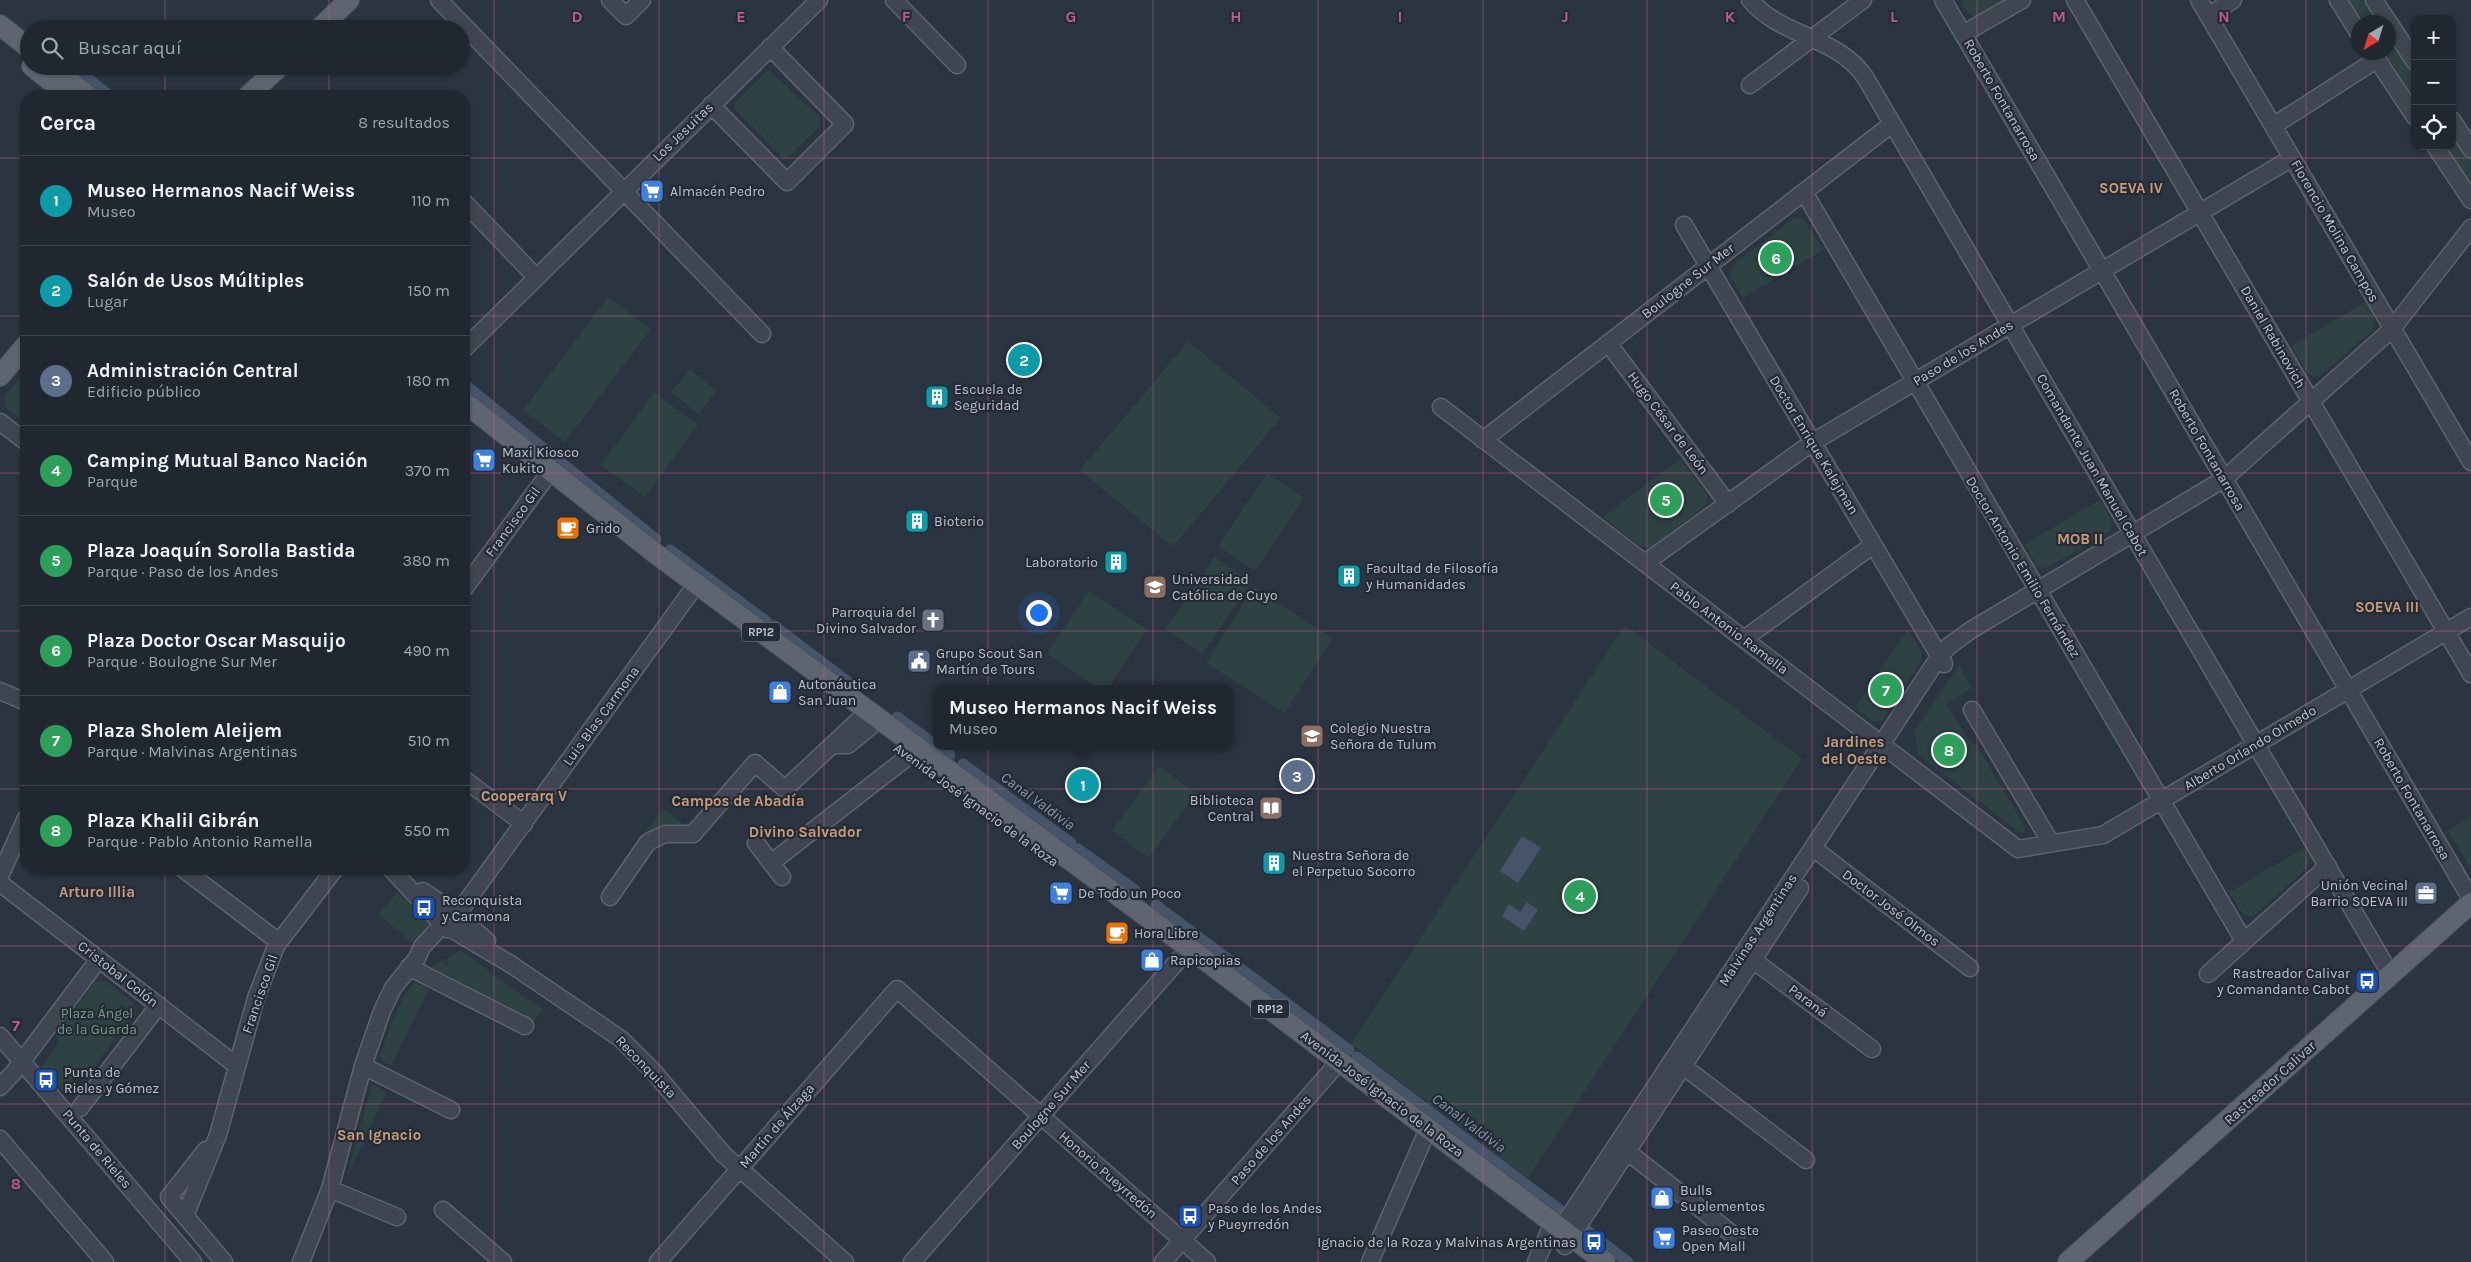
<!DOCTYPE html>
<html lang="es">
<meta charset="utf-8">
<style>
:root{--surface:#202731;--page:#282f39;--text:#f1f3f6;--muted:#a2a5ab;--line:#3d444d;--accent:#a0bcec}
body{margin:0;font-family:Karla,sans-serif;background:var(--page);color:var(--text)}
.controls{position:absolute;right:15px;top:15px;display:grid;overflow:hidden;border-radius:10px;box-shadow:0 1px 4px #0004}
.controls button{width:45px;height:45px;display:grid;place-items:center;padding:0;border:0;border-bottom:1px solid var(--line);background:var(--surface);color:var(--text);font:25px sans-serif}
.compass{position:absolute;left:2351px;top:15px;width:45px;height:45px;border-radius:50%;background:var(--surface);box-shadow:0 1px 4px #0004;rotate:218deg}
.you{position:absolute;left:1038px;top:612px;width:18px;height:18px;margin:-12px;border:4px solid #fff;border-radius:50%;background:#1a73e8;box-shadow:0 0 0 8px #1a73e833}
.badge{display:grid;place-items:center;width:32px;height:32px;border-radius:50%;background:var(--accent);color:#fff;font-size:16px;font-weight:700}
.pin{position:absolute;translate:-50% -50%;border:2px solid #fff;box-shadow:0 1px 5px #0006}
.popup{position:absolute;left:933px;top:685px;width:300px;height:65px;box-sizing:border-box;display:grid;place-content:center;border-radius:10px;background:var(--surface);filter:drop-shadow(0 1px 4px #0005);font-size:16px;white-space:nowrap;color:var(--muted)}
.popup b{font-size:19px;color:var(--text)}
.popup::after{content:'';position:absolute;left:50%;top:100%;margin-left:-10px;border:10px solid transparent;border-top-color:var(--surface)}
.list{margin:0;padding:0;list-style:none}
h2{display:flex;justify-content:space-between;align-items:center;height:65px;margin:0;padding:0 20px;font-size:21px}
h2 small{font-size:16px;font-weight:400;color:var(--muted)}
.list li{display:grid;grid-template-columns:32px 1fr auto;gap:15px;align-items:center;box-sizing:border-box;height:90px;padding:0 20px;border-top:1px solid var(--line)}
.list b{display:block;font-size:19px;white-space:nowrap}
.list p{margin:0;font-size:16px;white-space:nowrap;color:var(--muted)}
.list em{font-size:16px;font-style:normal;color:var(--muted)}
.icon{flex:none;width:28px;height:28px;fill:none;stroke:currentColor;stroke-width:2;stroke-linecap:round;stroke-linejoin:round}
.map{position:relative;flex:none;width:2471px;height:1262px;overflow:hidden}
.search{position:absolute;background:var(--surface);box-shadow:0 1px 4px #0004;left:20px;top:20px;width:450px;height:55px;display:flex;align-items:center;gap:12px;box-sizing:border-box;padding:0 18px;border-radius:28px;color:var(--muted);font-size:19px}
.panel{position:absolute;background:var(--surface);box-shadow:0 1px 4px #0004;left:20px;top:90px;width:450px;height:785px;border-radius:20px}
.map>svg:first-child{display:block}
</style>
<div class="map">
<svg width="2471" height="1262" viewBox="0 0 2471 1262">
<rect width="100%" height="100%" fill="#2b3441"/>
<!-- green -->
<path fill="#2e4143" d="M1965,0H2007L1978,17L1968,14L1961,3Z
M2349,0H2368L2382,22H2364Z
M2389,32L2415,72V100L2384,53L2388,52Z
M767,71L772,72L820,118V126L787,158H783L735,109V103Z
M2452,129L2471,158V185L2445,146H2452Z
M1795,217L1804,219L1823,250L1743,298L1730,276L1733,265Z
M608,297L651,329L565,442L523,410Z
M2365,302L2375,319L2373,330L2319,377L2308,375L2291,346Z
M1188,341L1281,418L1173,547L1080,470Z
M690,369L717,391L698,414L671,392Z
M26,370V424L6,408L4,397Z
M654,392L698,425L645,497L601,465Z
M1680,459L1708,495L1706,505L1651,547H1641L1603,517Z
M1267,473L1304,498L1255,571L1218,546Z
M2100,500L2112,521L2110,531L2047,568L2037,566L2025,544Z
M1215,557L1252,582L1202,654L1165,629Z
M1254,587L1333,638L1285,713L1206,663Z
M1089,591L1147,629L1108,689H1099L1047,653Z
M1625,625L1802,759L1528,1178L1351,1044Z
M1908,629L1922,652L1921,662L1883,720L1874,722L1855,708Z
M1959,665L1972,688L1947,704L1967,738L1977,746L2026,828L2024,832L2020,833L1919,755L1914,732Z
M1159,766L1196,793L1149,858L1112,831Z
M663,808L686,827L667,826L642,837Z
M2471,816V869L2448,830Z
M2304,848L2310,857L2308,867L2253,917L2243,915L2229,892Z
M397,892L430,925L414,944L378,914Z
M461,950L527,999L543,1008L535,1021L432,967L442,960L446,966L449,964L446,959Z
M105,981L134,1003L135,1012L92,1069L80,1070L64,1093L41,1067L58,1044L57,1032L95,982Z
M415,982L429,989L391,1066L382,1061L380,1056C389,1029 397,1004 415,982Z
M372,1084L387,1092L345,1181Z"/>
<!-- water -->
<path fill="#455469" d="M1522,836L1541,848L1518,883L1500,871Z
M1527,902L1538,910L1524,931L1502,916L1509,904L1520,912Z"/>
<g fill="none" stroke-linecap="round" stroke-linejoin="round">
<!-- canal -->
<path stroke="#455469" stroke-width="11" d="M73,66L110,96
M464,384L656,539
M670,550L766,621
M774,626L852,685
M897,717L937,746
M937,746L950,755
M963,764L1071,843
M1078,849L1135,890
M1156,905L1162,910
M1165,912L1349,1050
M1357,1057L1564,1213
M1584,1228L1628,1262"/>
<!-- minor casing -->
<g stroke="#5d646e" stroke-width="19">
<path id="minor" d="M439,0L762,334
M610,0L626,16L642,0
M894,0L957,65
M1750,0C1781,37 1837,36 1865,77L2391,975
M1943,0L2471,899
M2075,0L2471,674
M2199,0L2471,462
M2338,0L2358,32
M2374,0L2415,62
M2208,16L2233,0
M1963,34L2022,0
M2372,52L2415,117
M1750,85L1863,0
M711,105L787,182L845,124L770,47
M2452,120L2471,149
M2273,126L2376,60
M2435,146L2471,200
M1804,192C1949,443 2097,692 2244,941
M464,202L536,277
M1684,225L1944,664
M1608,343L1728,504
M464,349L819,0
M1441,407L2018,849L2103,835L2471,617
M0,422L26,442
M1483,440L1892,124
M1645,563L1813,442L2292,158
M464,589L544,480
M1744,639L1873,545
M0,691L26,702
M1972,710L2051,843
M838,745H848L870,727
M464,779L480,791
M484,794L524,824
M756,843L782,877
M1813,848L1970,968
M771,863L909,756
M183,869L279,942
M391,869L447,929L453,930L512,965L621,1039L653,1071L724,1155L845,1262
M0,876L26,818
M0,883L237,1066
M423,891L451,910L459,912L463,920L487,941
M610,897L648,842L665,834H693L755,763L785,789L860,719
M459,912L690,593
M1745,954L1872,1049
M409,967L525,1026
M2208,974L2328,866
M0,1036L193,1262
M1675,1060L1806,1160
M363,1066L451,1110
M0,1087L14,1072L99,959
M80,1108L159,1005
M0,1139L105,1262
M1619,1145L1736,1237
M206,1150L169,1197L224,1262
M330,1189L397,1217
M443,1210L503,1262
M185,1216L218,1135L256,998L276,946L335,869
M1555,1238L1939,657L1949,646L1971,630L2224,479L2392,329L2471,228
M1565,1246L1800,888
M301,1262L330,1189L363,1066L382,1011L393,988L417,958L422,947L443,924
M658,1262L897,989L1207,1262
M912,1262L1189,948
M1163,1262L1339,1062
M1370,1262L1428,1129
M1536,1262L1553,1223"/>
</g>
<!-- major casing -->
<g stroke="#494f5a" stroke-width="22">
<path id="major" d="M0,25L29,48
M319,29L349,0
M32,66L69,96
M62,75L88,96
M248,96L280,66
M0,376L26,345
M464,402L656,554L1189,948L1605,1262
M2068,1262L2471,903"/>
</g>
<!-- minor -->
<use href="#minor" stroke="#3f4651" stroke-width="16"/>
<!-- major -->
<use href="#major" stroke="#5e6571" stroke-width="20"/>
</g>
<!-- grid -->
<path fill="none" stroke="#c05c88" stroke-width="1" stroke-opacity="0.55" d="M165,0V29M329,0V29M494,0V1262M659,0V1262M824,0V1262M988,0V1262M1153,0V1262M1318,0V1262M1483,0V1262M1647,0V1262M1812,0V1262M1977,0V1262M2142,0V1262M2306,0V1262M165,66V96M329,66V96M0,158H26M464,158H2471M0,316H26M464,316H2471M0,473H26M464,473H2471M0,631H26M464,631H2471M0,789H26M464,789H2471M165,869V1262M329,869V1262M0,946H2471M0,1104H2471"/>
<!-- icons -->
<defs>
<g id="supermarket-square" transform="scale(1.25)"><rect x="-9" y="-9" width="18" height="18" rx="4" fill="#3f7fe0" stroke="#242b36"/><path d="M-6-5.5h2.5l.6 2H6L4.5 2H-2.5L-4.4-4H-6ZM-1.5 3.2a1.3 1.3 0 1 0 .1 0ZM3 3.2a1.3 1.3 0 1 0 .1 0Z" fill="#fff"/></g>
<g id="building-square" transform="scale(1.25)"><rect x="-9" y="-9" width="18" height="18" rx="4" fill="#0f9aa8" stroke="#242b36"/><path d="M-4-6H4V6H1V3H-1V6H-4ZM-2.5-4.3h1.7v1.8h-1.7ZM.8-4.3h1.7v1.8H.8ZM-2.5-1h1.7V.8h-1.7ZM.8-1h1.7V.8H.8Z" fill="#fff"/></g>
<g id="cafe-square" transform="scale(1.25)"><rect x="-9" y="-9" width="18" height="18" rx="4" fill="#e8710a" stroke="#242b36"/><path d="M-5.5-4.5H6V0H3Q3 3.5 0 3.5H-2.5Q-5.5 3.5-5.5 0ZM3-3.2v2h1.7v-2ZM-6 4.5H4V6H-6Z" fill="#fff"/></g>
<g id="university-square" transform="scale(1.25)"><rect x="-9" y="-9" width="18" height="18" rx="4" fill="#8d6e63" stroke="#242b36"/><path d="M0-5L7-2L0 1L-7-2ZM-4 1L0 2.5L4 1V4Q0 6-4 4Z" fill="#fff"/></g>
<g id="church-square" transform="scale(1.25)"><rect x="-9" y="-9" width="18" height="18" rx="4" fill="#6b7280" stroke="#242b36"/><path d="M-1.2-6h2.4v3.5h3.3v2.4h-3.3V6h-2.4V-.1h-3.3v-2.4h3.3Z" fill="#fff"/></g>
<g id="civic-square" transform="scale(1.25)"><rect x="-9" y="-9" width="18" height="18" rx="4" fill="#5c6f8a" stroke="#242b36"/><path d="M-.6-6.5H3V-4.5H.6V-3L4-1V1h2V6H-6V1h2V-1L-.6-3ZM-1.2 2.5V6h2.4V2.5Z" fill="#fff"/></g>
<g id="shop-square" transform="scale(1.25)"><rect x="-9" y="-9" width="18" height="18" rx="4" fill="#3f7fe0" stroke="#242b36"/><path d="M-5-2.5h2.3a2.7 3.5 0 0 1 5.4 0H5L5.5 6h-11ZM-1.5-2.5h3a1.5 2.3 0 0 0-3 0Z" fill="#fff"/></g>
<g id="school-square" transform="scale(1.25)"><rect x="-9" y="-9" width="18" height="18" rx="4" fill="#8d6e63" stroke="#242b36"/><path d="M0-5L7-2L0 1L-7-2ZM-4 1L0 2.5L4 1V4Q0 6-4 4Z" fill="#fff"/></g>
<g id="library-square" transform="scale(1.25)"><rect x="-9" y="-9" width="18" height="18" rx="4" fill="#8d6e63" stroke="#242b36"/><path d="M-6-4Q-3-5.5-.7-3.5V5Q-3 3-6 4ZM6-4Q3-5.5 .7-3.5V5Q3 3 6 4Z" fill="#fff"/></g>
<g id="office-square" transform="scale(1.25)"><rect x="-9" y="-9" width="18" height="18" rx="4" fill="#5c6f8a" stroke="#242b36"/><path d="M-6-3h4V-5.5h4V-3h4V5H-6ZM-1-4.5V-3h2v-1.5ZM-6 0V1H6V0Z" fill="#fff"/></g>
<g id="bus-square" transform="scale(1.25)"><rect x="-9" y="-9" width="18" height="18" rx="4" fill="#1a4fb4" stroke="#242b36"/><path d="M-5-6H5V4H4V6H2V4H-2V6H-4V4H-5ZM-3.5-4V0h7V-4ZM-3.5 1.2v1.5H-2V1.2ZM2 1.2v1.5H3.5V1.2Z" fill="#fff"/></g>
</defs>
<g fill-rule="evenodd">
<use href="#supermarket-square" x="652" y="191"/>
<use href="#building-square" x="937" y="397"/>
<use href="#supermarket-square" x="484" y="460"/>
<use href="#building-square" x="917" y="521"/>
<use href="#cafe-square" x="568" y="528"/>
<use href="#building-square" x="1116" y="562"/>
<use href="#building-square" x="1349" y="576"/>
<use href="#university-square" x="1155" y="587"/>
<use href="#church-square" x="933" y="620"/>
<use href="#civic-square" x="919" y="661"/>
<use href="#shop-square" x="780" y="692"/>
<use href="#school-square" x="1312" y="736"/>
<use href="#library-square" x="1271" y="808"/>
<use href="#building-square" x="1274" y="863"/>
<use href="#supermarket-square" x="1061" y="893"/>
<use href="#office-square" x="2426" y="893"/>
<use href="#bus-square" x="424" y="908"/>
<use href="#cafe-square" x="1117" y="933"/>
<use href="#shop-square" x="1152" y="960"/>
<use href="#bus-square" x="2367" y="981"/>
<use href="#bus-square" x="46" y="1080"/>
<use href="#shop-square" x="1662" y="1198"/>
<use href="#bus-square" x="1190" y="1216"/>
<use href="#supermarket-square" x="1664" y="1238"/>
<use href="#bus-square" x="1594" y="1242"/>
</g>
<g text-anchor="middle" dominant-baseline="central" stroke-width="4.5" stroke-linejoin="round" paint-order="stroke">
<!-- shield labels -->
<g fill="#242b36" stroke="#8e959e" stroke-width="1">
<rect x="742" y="622.5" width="38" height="19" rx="4"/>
<rect x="1251" y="999.5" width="38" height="19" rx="4"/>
</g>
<g font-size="12" font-weight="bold" fill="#bcc2cb">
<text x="761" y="632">RP12</text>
<text x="1270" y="1009">RP12</text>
</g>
<!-- street labels -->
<g font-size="14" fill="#bcc2cb" stroke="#242b36">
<text transform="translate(2002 100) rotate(60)">Roberto Fontanarrosa</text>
<text transform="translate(683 132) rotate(-44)">Los Jesuitas</text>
<text transform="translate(2335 231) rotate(60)">Florencio Molina Campos</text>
<text transform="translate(1688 281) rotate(-38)">Boulogne Sur Mer</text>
<text transform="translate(2273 337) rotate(60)">Daniel Rabinovich</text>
<text transform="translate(1963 353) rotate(-31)">Paso de los Andes</text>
<text transform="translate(1668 423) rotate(53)">Hugo César de León</text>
<text transform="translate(1814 445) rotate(59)">Doctor Enrique Kalejman</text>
<text transform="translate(2207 450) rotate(60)">Roberto Fontanarrosa</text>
<text transform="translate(2092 465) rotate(60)">Comandante Juan Manuel Cabot</text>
<text transform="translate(513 522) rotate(-54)">Francisco Gil</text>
<text transform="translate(2023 567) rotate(59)">Doctor Antonio Emilio Fernández</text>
<text transform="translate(1729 628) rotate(37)">Pablo Antonio Ramella</text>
<text transform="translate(601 716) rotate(-54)">Luis Blas Carmona</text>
<text transform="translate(2250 748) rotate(-31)">Alberto Orlando Olmedo</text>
<text transform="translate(2412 799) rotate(60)">Roberto Fontanarrosa</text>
<text transform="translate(976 805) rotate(36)">Avenida José Ignacio de la Roza</text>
<text transform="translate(1891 908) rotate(37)">Doctor José Olmos</text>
<text transform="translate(1758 930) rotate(-57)">Malvinas Argentinas</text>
<text transform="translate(118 974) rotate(38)">Cristobal Colón</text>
<text transform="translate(260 994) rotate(-71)">Francisco Gil</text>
<text transform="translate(1808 1001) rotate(37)">Paraná</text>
<text transform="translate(646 1067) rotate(46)">Reconquista</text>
<text transform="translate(2270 1083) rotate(-42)">Rastreador Calivar</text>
<text transform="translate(1382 1094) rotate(37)">Avenida José Ignacio de la Roza</text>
<text transform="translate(1051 1105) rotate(-49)">Boulogne Sur Mer</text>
<text transform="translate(777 1126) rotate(-49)">Martín de Álzaga</text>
<text transform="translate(1271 1140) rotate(-49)">Paso de los Andes</text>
<text transform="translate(97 1149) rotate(50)">Punta de Rieles</text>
<text transform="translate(1108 1175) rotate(41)">Honorio Pueyrredón</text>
</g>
<!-- poi labels -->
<g font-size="14" fill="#bcc2cb" stroke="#242b36" text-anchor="start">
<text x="670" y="191">Almacén Pedro</text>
<text x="954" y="389">Escuela de<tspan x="954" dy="16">Seguridad</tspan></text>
<text x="502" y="452">Maxi Kiosco<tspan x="502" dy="16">Kukito</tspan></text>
<text x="934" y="521">Bioterio</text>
<text x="586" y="528">Grido</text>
<text x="1098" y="562" text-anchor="end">Laboratorio</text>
<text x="1366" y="568">Facultad de Filosofía<tspan x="1366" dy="16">y Humanidades</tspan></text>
<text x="1172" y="579">Universidad<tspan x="1172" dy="16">Católica de Cuyo</tspan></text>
<text x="916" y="612" text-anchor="end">Parroquia del<tspan x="916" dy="16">Divino Salvador</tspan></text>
<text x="936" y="653">Grupo Scout San<tspan x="936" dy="16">Martín de Tours</tspan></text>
<text x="798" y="684">Autonáutica<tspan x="798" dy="16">San Juan</tspan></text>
<text x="1330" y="728">Colegio Nuestra<tspan x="1330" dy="16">Señora de Tulum</tspan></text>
<text x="1254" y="800" text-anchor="end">Biblioteca<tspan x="1254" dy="16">Central</tspan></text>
<text x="1292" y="855">Nuestra Señora de<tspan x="1292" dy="16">el Perpetuo Socorro</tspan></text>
<text x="2408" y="885" text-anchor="end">Unión Vecinal<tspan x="2408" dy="16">Barrio SOEVA III</tspan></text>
<text x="1078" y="893">De Todo un Poco</text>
<text x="442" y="900">Reconquista<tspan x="442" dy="16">y Carmona</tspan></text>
<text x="1134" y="933">Hora Libre</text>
<text x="1170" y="960">Rapicopias</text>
<text x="2350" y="973" text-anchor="end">Rastreador Calivar<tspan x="2350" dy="16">y Comandante Cabot</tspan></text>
<text x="64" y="1072">Punta de<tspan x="64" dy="16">Rieles y Gómez</tspan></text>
<text x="1680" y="1190">Bulls<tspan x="1680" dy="16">Suplementos</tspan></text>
<text x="1208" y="1208">Paso de los Andes<tspan x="1208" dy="16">y Pueyrredón</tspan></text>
<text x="1682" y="1230">Paseo Oeste<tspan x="1682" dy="16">Open Mall</tspan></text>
<text x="1576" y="1242" text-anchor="end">Ignacio de la Roza y Malvinas Argentinas</text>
</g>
<!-- park labels -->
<g font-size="14" fill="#76997f" stroke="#242b36">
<text x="97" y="1013">Plaza Ángel<tspan x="97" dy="16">de la Guarda</tspan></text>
</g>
<!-- neighbourhood labels -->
<g font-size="15" font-weight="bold" fill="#ca9d78" stroke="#242b36">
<text x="2131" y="188">SOEVA IV</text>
<text x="2080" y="539">MOB II</text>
<text x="2387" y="607">SOEVA III</text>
<text x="1854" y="742">Jardines<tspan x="1854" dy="17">del Oeste</tspan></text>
<text x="524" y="796">Cooperarq V</text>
<text x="738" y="801">Campos de Abadía</text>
<text x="805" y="832">Divino Salvador</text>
<text x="97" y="892">Arturo Illia</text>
<text x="379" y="1135">San Ignacio</text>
</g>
<!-- water labels -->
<g font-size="15" font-style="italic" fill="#8798ae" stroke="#242b36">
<text transform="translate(1038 801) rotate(36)">Canal Valdivia</text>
<text transform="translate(1469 1123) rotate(37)">Canal Valdivia</text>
</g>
</g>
<g font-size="16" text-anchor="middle" font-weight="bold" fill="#c05c88" stroke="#242b36" stroke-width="4.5" stroke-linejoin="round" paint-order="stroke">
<text x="577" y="22">D</text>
<text x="741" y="22">E</text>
<text x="906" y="22">F</text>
<text x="1071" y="22">G</text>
<text x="1236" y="22">H</text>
<text x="1400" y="22">I</text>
<text x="1565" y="22">J</text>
<text x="1730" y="22">K</text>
<text x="1894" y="22">L</text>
<text x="2059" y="22">M</text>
<text x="2224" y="22">N</text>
<text x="16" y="1031">7</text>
<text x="16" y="1189">8</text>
</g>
</svg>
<div class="controls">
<button>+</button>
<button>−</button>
<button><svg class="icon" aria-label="locate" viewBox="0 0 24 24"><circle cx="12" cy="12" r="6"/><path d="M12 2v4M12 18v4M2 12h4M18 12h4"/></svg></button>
</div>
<svg class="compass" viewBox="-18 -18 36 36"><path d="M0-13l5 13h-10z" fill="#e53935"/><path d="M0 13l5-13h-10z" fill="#a2a5ab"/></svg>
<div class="you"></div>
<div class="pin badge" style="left:1083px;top:785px;background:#0f9aa8">1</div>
<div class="popup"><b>Museo Hermanos Nacif Weiss</b>Museo</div>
<div class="pin badge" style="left:1024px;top:360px;background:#0f9aa8">2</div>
<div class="pin badge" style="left:1297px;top:776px;background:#5c6f8a">3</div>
<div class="pin badge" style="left:1580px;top:896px;background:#2e9e5b">4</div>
<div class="pin badge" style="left:1666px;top:500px;background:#2e9e5b">5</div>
<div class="pin badge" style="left:1776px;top:258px;background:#2e9e5b">6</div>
<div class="pin badge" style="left:1886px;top:690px;background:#2e9e5b">7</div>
<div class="pin badge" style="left:1949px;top:750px;background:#2e9e5b">8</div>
<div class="search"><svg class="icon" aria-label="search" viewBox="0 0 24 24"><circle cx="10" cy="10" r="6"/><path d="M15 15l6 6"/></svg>Buscar aquí</div>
<section class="panel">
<h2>Cerca<small>8 resultados</small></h2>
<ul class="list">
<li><span class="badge" style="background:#0f9aa8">1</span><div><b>Museo Hermanos Nacif Weiss</b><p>Museo</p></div><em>110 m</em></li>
<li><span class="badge" style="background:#0f9aa8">2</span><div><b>Salón de Usos Múltiples</b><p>Lugar</p></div><em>150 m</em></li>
<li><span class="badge" style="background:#5c6f8a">3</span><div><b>Administración Central</b><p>Edificio público</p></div><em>180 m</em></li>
<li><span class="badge" style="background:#2e9e5b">4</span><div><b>Camping Mutual Banco Nación</b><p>Parque</p></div><em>370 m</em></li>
<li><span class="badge" style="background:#2e9e5b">5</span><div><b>Plaza Joaquín Sorolla Bastida</b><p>Parque · Paso de los Andes</p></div><em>380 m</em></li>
<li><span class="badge" style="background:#2e9e5b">6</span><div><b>Plaza Doctor Oscar Masquijo</b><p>Parque · Boulogne Sur Mer</p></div><em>490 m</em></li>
<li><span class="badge" style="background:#2e9e5b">7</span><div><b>Plaza Sholem Aleijem</b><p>Parque · Malvinas Argentinas</p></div><em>510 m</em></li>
<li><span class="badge" style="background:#2e9e5b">8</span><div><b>Plaza Khalil Gibrán</b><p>Parque · Pablo Antonio Ramella</p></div><em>550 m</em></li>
</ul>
</section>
</div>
